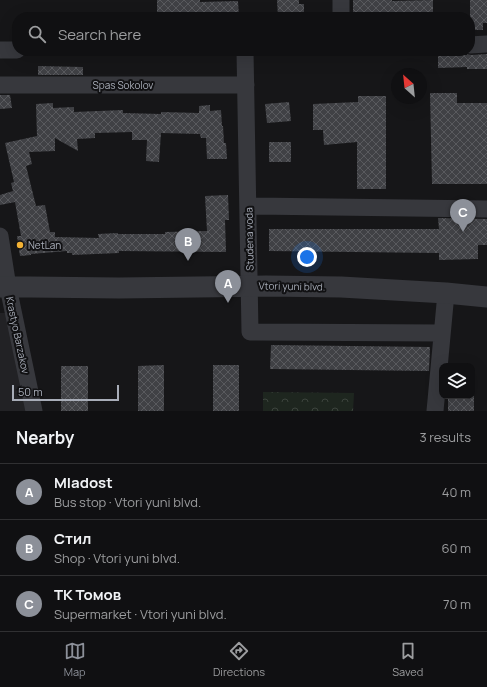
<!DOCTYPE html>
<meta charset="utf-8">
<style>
:root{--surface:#101012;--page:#19191b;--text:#f1f3f6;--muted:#9c9d9f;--line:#303032;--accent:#8c9099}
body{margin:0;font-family:Manrope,sans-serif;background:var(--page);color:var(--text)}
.controls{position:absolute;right:12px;bottom:12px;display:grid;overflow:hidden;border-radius:8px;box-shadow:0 4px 16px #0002}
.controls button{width:36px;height:36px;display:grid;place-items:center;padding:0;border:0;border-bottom:1px solid var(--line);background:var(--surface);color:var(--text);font:20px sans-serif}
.compass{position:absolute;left:391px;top:68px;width:36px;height:36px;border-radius:50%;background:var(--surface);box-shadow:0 4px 16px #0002;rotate:333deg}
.scale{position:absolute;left:12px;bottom:10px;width:107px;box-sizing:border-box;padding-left:4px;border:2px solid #a8adb8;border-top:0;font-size:11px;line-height:14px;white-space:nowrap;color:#a8adb8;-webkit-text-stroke:3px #111113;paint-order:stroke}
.you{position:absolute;left:307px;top:257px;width:14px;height:14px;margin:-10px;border:3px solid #fff;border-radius:50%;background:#1a73e8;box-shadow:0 0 0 6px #1a73e833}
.badge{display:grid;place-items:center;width:26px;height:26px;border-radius:50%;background:var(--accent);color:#fff;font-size:13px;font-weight:700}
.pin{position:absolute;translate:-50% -33px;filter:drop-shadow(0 1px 2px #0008)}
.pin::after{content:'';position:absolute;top:21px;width:14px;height:12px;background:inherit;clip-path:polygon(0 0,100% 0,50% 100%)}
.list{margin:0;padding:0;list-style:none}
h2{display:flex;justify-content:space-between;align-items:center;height:52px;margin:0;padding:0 16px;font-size:17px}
h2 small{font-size:13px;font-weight:400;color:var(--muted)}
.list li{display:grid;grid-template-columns:26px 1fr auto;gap:12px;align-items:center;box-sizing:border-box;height:56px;padding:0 16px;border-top:1px solid var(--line)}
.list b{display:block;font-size:15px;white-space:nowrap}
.list p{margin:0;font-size:13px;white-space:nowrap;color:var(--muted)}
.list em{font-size:13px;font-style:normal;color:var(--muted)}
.icon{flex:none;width:22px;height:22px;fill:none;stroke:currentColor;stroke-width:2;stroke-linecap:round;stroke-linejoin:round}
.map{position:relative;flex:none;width:487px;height:411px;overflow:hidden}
.search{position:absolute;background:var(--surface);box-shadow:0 4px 16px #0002;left:12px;right:12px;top:12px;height:44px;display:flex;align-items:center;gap:10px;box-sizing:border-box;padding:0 14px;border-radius:16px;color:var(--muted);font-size:15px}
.sheet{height:220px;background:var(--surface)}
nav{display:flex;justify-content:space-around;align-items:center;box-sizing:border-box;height:56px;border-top:1px solid var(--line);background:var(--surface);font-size:11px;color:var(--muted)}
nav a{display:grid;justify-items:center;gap:2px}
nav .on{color:var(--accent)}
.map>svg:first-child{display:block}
</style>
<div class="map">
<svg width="487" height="411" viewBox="0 0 487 411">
<defs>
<pattern id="park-crowns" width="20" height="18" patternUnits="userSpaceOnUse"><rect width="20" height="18" fill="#1e261f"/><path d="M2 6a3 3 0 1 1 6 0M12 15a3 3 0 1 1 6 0" fill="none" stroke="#3c433d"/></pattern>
<pattern id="building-cross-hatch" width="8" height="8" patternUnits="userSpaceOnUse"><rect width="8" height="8" fill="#404145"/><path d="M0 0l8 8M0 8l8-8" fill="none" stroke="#595a5e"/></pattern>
</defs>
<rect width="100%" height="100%" fill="#161618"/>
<!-- built -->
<path fill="#222225" d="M0,313H8L27,411H0Z"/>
<!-- park -->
<path fill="url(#park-crowns)" d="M263,392L354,393L353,411H263Z"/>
<!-- building -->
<path fill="url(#building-cross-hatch)" d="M157,0H200V2L238,1L239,17H157Z
M277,0H299V4H304V17H278Z
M353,0H392V1L433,0V17H392V13H353Z
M470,0H487V23H483V30H470Z
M467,54L471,55L487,54V69H467V67L438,68V56L467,55Z
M38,66L83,67V75H38Z
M430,93H457V103H487V184H432Z
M0,95H10L12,108L0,109Z
M358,96H386V189H357V142L324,145L323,130H313V104L358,102Z
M289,102L291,121L267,123L265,104Z
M53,103V108L74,107V112L123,110V113L161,114V112L199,113V106L210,105V111L221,110L222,126H223L224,143H226L227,159H207L206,138H201L200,134L161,133L159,162L146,161L147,140H132V132L95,133V138L77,139L78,151L55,138V151L29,152L32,164L26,166L36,206L45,205L50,232H55V237L99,238L98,234L118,233V234H165V232L207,231L205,196L228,195L229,220H225L226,252L119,251V253L72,255V253H67V251L31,254V255L20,256L17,236H21L15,202L0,205V195L13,191L11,183L14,182L5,143L37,136L36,104Z
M269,142H291V162H269Z
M438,218L487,219V245H478V259L439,260V253L269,251V229H439Z
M271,345L430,347L429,371L270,369Z
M164,365V411H138V366Z
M213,365H239V411H213Z
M61,366H88V411H61Z
M448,396H474V411H448Z"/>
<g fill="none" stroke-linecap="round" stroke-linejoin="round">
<!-- minor -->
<path stroke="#37383d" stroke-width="17" d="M341,0V17
M470,45L487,44
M0,50H17
M245,51L250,332L442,333
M0,85H246
M248,206L487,209
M0,236L8,287L34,411
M435,411L446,293"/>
<!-- tertiary -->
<path stroke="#37383d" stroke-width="21" d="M0,287H30L119,288L266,286L341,287L446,293L487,297"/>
</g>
<!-- markers -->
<circle fill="#f2b134" stroke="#111113" stroke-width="1.5" cx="20" cy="245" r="4"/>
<g text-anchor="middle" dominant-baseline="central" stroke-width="4" stroke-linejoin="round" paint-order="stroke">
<!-- street labels -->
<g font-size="10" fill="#a8adb8" stroke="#111113">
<text x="123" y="85">Spas Sokolov</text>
<text transform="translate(249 239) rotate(-91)">Studena voda</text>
<text transform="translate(292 286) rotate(1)">Vtori yuni blvd.</text>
<text transform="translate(18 335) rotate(78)">Krastyo Barzakov</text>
</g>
<!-- poi labels -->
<g font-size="10" fill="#a8adb8" stroke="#111113" text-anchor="start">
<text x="28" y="245">NetLan</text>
</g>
</g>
</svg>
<div class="controls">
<button><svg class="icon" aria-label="layers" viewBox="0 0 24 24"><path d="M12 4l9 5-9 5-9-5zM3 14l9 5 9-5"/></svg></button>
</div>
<svg class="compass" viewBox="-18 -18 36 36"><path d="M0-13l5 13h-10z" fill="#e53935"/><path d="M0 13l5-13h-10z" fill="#9c9d9f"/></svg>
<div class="scale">50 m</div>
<div class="you"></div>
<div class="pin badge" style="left:228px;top:303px">A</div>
<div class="pin badge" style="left:188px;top:261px">B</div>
<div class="pin badge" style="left:463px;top:232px">C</div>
<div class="search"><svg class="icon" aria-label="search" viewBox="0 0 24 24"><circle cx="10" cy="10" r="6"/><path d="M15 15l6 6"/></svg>Search here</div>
</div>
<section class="sheet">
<h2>Nearby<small>3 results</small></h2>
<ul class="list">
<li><span class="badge">A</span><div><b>Mladost</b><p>Bus stop · Vtori yuni blvd.</p></div><em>40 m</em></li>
<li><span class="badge">B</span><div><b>Стил</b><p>Shop · Vtori yuni blvd.</p></div><em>60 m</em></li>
<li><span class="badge">C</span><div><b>ТК Томов</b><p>Supermarket · Vtori yuni blvd.</p></div><em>70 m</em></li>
</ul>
</section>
<nav>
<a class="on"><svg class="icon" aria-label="map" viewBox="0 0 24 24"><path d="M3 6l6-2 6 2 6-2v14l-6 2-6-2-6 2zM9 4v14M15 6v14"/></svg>Map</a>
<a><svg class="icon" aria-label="directions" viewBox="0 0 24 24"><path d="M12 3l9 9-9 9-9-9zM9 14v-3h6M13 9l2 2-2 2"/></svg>Directions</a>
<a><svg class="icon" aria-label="saved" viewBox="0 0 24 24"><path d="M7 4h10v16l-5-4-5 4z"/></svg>Saved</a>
</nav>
